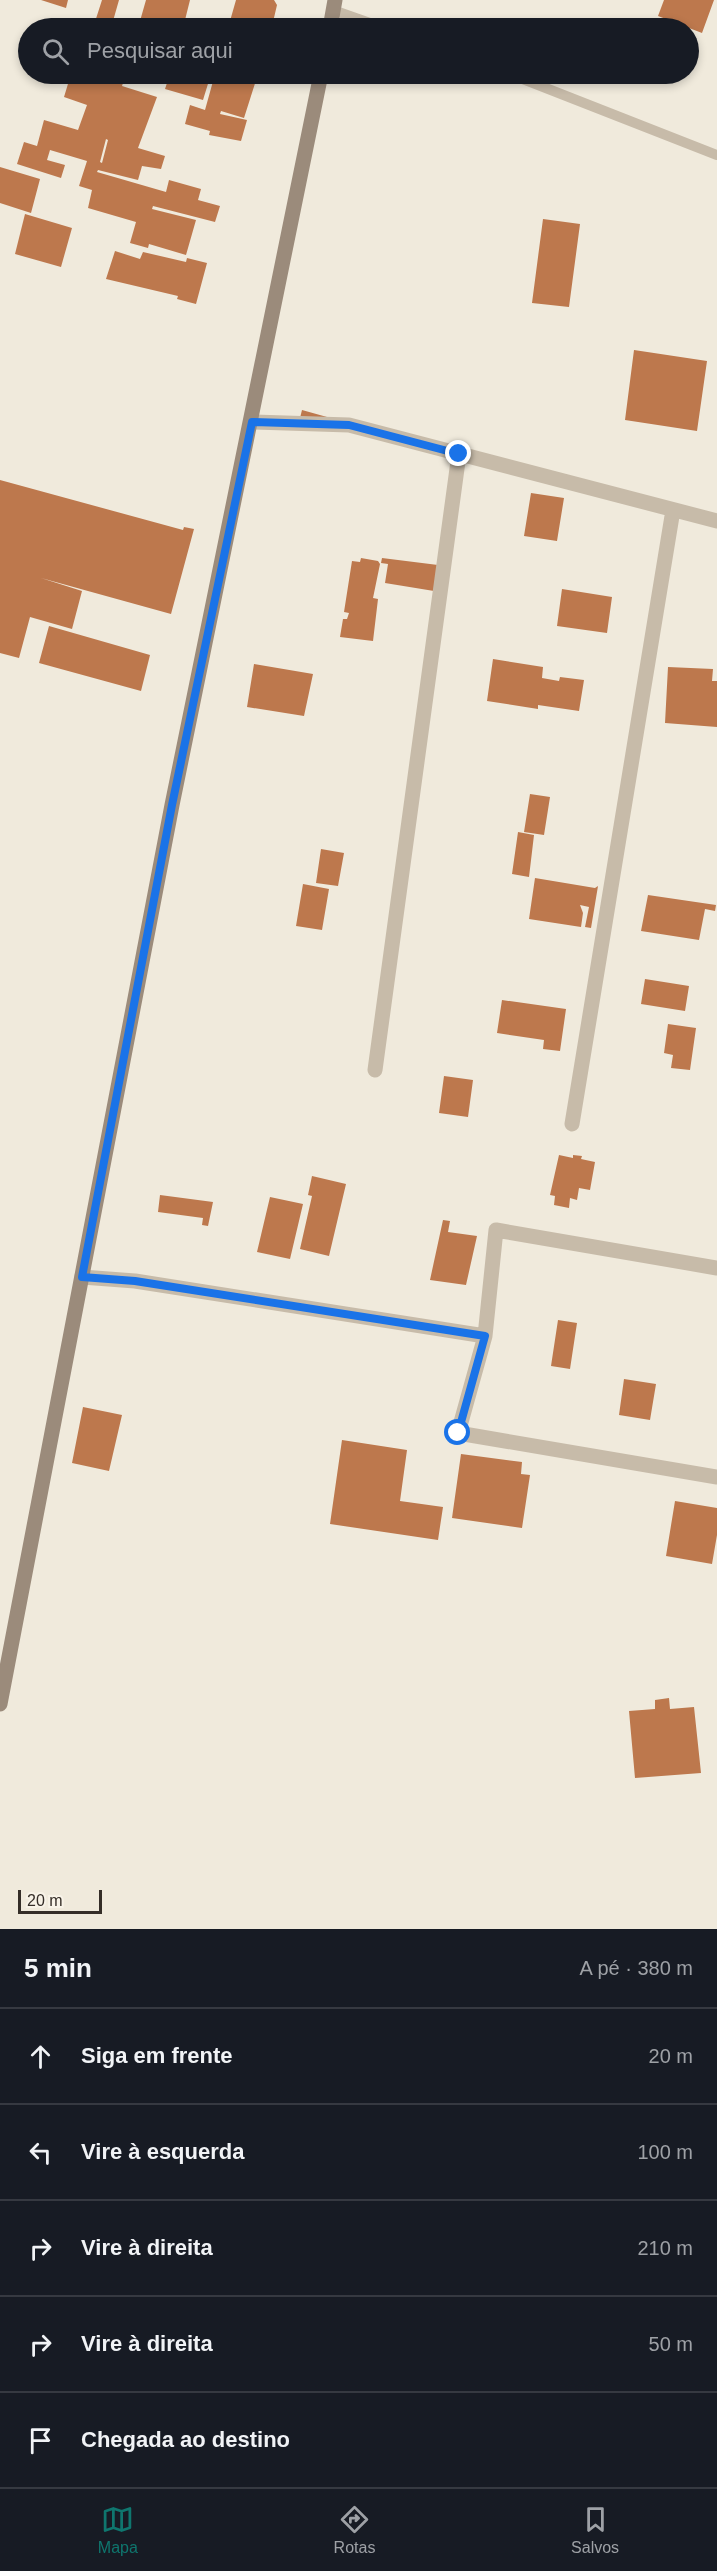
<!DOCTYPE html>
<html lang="pt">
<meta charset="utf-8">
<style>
:root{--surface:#171b24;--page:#20242c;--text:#f1f3f6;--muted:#9ea1a6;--line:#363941;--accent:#0f766e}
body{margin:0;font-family:Arial,sans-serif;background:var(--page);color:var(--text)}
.scale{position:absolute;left:18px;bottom:15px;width:84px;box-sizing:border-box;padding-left:6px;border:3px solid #352e28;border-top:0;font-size:16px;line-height:21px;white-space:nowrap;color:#352e28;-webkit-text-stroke:4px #f8f3e8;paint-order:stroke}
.stop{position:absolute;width:18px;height:18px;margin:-14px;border:4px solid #1a73e8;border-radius:50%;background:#fff}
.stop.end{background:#1a73e8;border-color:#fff;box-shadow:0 2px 6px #0008}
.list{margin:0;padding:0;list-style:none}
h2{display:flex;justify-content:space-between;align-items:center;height:78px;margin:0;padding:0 24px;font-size:26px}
h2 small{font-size:20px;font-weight:400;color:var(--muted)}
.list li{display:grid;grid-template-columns:39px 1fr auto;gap:18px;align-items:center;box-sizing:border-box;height:96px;padding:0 24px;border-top:2px solid var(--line)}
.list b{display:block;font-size:22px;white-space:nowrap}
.list em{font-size:20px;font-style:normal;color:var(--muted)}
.icon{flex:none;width:33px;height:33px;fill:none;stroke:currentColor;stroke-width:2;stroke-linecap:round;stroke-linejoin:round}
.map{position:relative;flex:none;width:717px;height:1929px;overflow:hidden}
.search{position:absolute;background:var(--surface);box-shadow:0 3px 9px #0003;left:18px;right:18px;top:18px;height:66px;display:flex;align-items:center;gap:15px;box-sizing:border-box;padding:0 21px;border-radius:33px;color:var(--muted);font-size:22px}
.sheet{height:558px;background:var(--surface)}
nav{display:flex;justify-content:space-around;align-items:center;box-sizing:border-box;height:84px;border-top:2px solid var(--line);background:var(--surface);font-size:16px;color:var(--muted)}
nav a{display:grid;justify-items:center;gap:3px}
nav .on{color:var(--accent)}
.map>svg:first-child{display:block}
</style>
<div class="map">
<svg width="717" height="1929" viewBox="0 0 717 1929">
<rect width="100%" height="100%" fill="#f0eadc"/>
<!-- building -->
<path fill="#bd784d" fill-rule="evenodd" d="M41,0H68L66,8Z
M102,0H119L111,28H93Z
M146,0H190L185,20L214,28H138Z
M236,0H274L277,5L273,22L257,18V20L268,23L267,28H228Z
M664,0H714L702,33L658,16Z
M71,74H126L122,86L157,97L138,148L165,156L161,169L142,166L138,180L98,170L97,172L166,192L169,180L201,189L198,200L220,206L215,222L153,206L152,209L196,220L186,255L149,244L148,248L130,243L136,222L88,208L92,190L79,186L87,161L50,150L47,160L65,165L61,178L17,164L24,142L37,146L44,120L78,130L87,105L64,97ZM106,139L108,140L102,163L100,162Z
M170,74H211L203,100L165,89Z
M215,74H258L244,118L221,111L220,114L247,120L241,141L209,135L210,131L185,124L190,105L205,110Z
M0,167L40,179L31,213L0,203Z
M25,214L72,228L61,267L15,254Z
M543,219L580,224L569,307L532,303Z
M115,251L140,259L143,252L186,262L187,258L207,263L196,304L177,299L178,296L106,279Z
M634,350L707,361L697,431L625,420Z
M302,410L327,417L300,418Z
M0,480L183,530L184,527L194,529L171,614L41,578L82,591L72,629L30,617L19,658L0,653Z
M531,493L564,498L557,541L524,536Z
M361,558L378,561L380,564L373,598L378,599L373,641L340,637L343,619H347L349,613L344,612L352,561L360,562Z
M382,558L438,565L434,591L385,583L388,564L381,563Z
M562,589L612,597L607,633L557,626Z
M49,626L150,655L141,691L39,663Z
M493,659L543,667L542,678L559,681L560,677L584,680L579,711L538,705V709L487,701Z
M254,664L313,674L304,716L247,707Z
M668,667L713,669L712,681H717V727L665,723Z
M530,794L550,797L544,835L524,832Z
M518,832L534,835L529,877L512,874Z
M321,849L344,853L338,886L316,883Z
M535,878L595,888L598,886L591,928L585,927L589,907L580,905L583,913L581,927L529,919Z
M303,884L329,889L322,930L296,926Z
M648,895L716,905L715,911L705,909L699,940L641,931Z
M645,979L689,986L685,1011L641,1004Z
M502,1000L566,1009L560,1051L543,1049L544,1040L497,1033Z
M668,1024L696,1028L690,1070L671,1068L673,1055L664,1053Z
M444,1076L473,1080L468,1117L439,1113Z
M559,1155L573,1158V1155L582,1156L581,1159L595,1162L590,1190L579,1188L577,1200L570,1198L569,1208L554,1205L555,1196L550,1195Z
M312,1176L346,1184L329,1256L300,1249L312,1196L308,1195Z
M160,1195L213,1202L208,1226L202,1225L203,1218L158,1212Z
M270,1197L303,1204L290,1259L257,1252Z
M443,1220L450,1221L448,1232L477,1236L466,1285L430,1280Z
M558,1320L577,1323L570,1369L551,1366Z
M624,1379L656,1384L650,1420L619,1415Z
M83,1407L122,1415L109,1471L72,1463Z
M342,1440L407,1450L400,1501L443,1507L438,1540L330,1524Z
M461,1454L522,1462L521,1474L530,1475L522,1528L452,1518Z
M675,1501L717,1508V1535L712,1564L666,1556Z
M669,1698L670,1709L694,1707L701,1773L635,1778L629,1711L655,1709V1700Z"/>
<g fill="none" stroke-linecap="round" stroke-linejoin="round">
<!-- lane -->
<path stroke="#c7bba9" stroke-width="10" d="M333,10L384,28
M510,74L717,155"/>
<!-- street -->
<path stroke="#c7bba9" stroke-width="15" d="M252,422L349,425L717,521
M375,1070L459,454
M572,1124L673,510
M717,1268L496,1230L485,1336L458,1433L717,1477
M82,1277L135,1281L485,1336"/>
<!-- secondary -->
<path stroke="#9b8b7b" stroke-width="15" d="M330,28L335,0
M0,1704L172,805L321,74"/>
</g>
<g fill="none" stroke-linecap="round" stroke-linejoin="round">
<!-- route -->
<path stroke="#1a73e8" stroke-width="8" d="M458,1433L485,1336L135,1281L82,1277L172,805L252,422L349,425L459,454"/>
</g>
</svg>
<div class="scale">20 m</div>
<div class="stop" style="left:458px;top:1433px"></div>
<div class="stop end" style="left:459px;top:454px"></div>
<div class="search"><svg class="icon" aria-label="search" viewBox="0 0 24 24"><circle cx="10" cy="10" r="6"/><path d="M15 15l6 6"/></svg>Pesquisar aqui</div>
</div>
<section class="sheet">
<h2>5 min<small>A pé · 380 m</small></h2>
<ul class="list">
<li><svg class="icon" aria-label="ahead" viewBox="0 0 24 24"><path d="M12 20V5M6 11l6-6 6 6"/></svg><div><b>Siga em frente</b></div><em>20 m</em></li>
<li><svg class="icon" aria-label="left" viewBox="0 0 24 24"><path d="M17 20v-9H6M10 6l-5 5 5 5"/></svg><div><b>Vire à esquerda</b></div><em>100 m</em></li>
<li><svg class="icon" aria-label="right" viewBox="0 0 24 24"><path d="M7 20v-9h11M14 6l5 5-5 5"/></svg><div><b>Vire à direita</b></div><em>210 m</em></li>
<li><svg class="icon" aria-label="right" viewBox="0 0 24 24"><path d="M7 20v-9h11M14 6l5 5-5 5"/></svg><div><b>Vire à direita</b></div><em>50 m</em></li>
<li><svg class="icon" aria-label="arrive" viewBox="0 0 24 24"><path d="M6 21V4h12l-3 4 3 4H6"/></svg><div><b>Chegada ao destino</b></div></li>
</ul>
</section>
<nav>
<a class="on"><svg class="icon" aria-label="map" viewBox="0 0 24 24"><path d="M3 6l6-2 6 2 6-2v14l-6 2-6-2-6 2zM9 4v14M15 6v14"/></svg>Mapa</a>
<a><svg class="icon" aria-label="directions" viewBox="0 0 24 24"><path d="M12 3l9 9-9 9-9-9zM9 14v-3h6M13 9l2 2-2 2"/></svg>Rotas</a>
<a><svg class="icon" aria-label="saved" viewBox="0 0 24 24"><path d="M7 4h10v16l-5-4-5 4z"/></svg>Salvos</a>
</nav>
